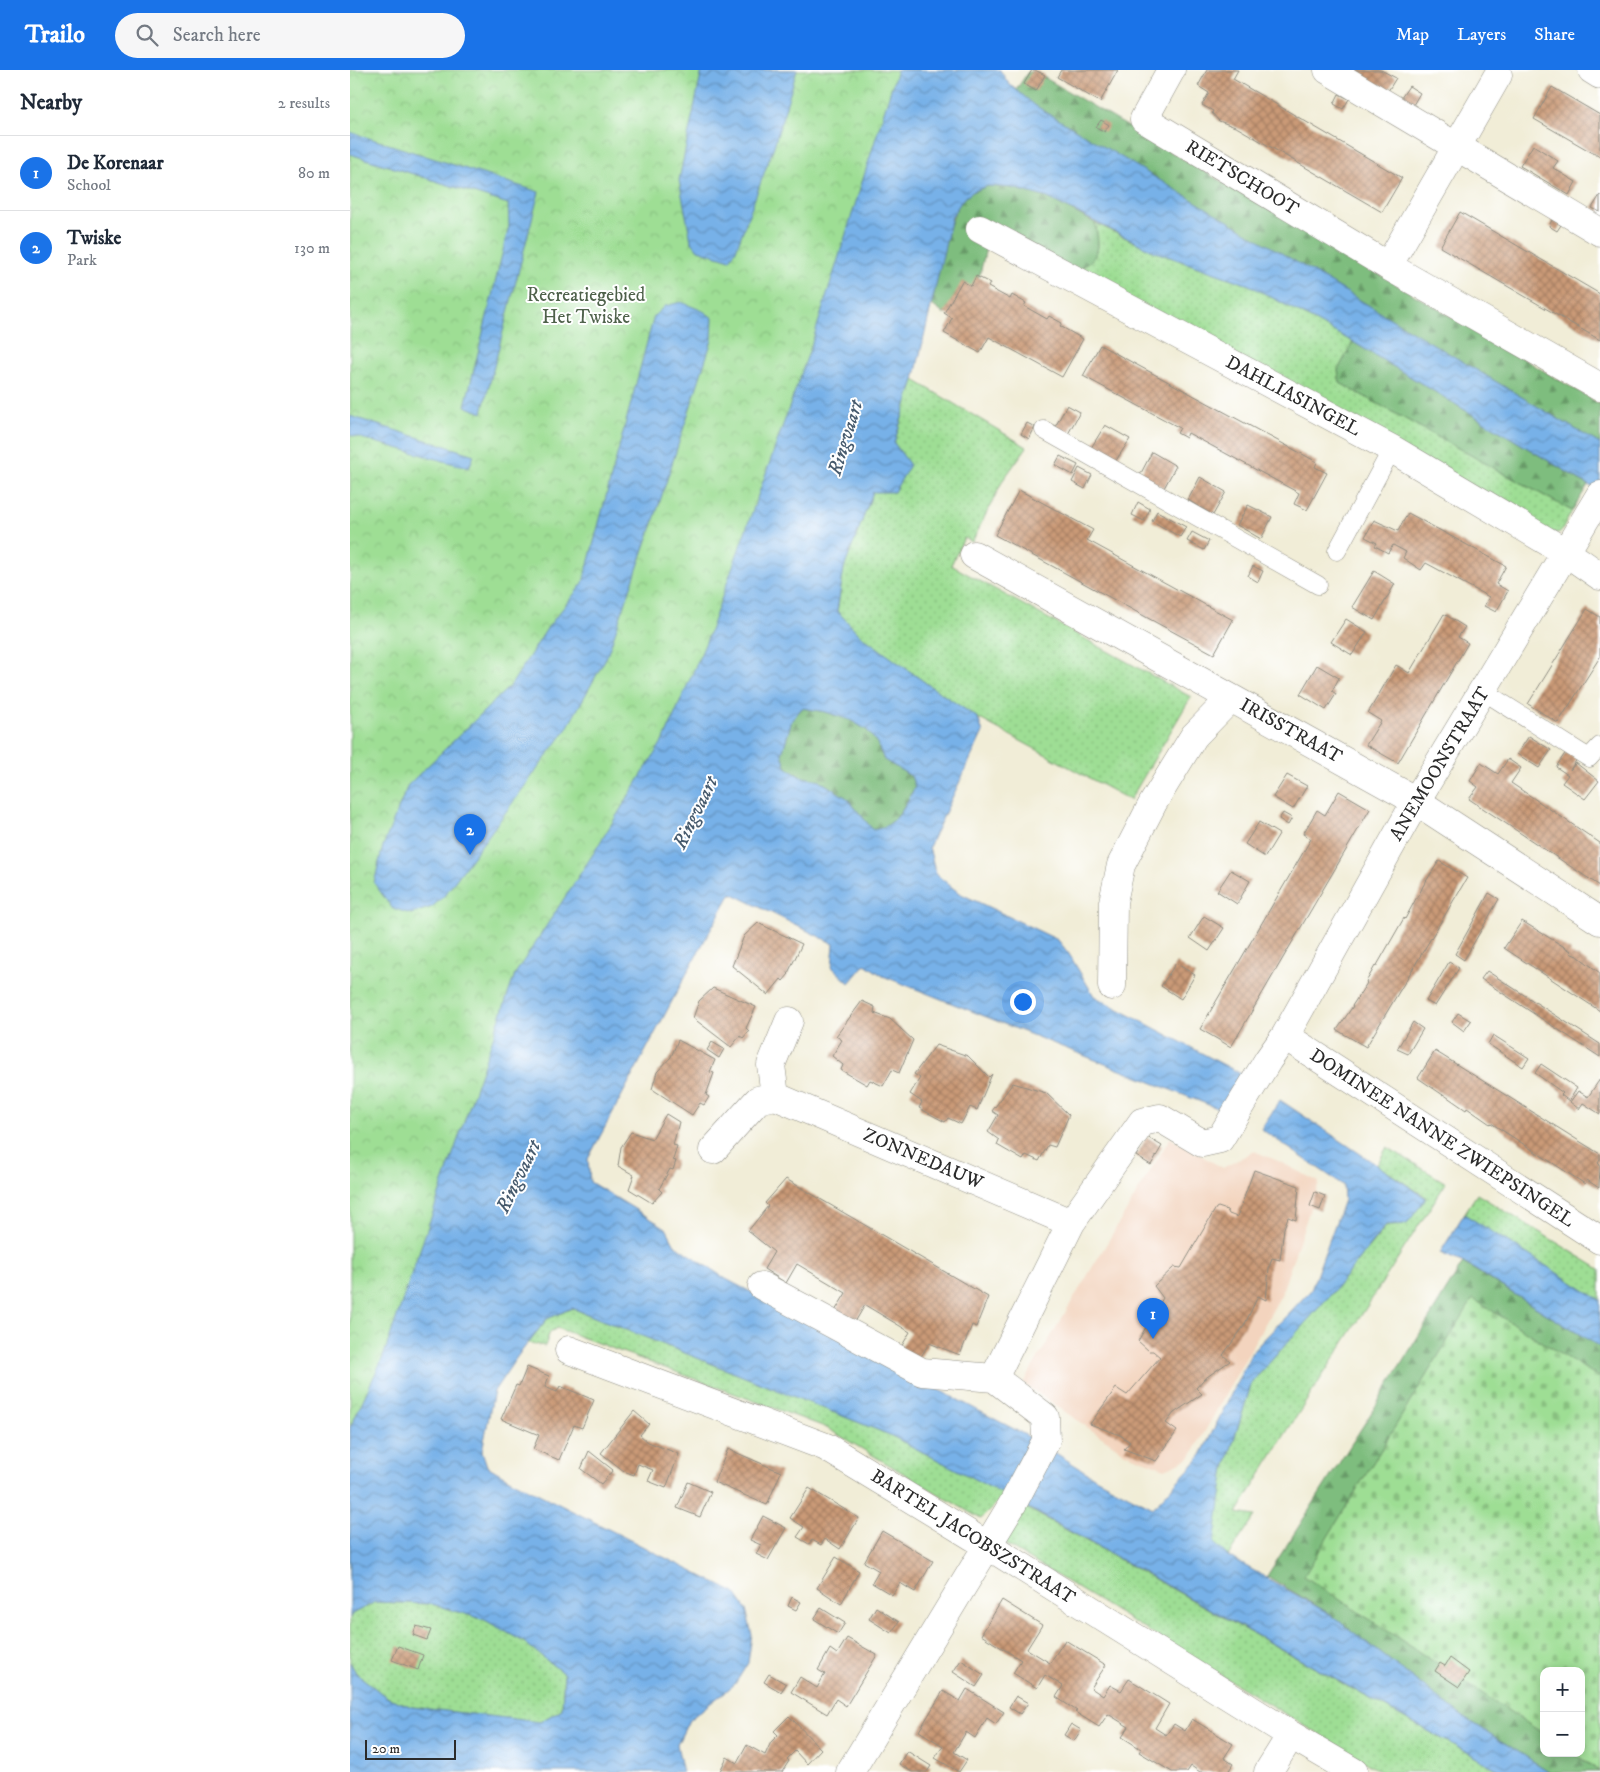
<!DOCTYPE html>
<meta charset="utf-8">
<style>
:root{--surface:#fff;--page:#f6f6f7;--text:#1f2937;--muted:#747a83;--line:#e0e1e3;--accent:#1a73e8}
body{margin:0;font-family:"IM FELL DW Pica",serif;background:var(--page);color:var(--text)}
.controls{position:absolute;right:15px;bottom:15px;display:grid;overflow:hidden;border-radius:10px;box-shadow:0 2px 12px #0003}
.controls button{width:45px;height:45px;display:grid;place-items:center;padding:0;border:0;border-bottom:1px solid var(--line);background:var(--surface);color:var(--text);font:25px sans-serif}
.scale{position:absolute;left:15px;bottom:12px;width:91px;box-sizing:border-box;padding-left:5px;border:2px solid #2b2b2b;border-top:0;font-size:14px;line-height:18px;white-space:nowrap;color:#2b2b2b;-webkit-text-stroke:4px #fff;paint-order:stroke}
.you{position:absolute;left:672px;top:931px;width:18px;height:18px;margin:-12px;border:4px solid #fff;border-radius:50%;background:#1a73e8;box-shadow:0 0 0 8px #1a73e833}
.badge{display:grid;place-items:center;width:32px;height:32px;border-radius:50%;background:var(--accent);color:#fff;font-size:16px;font-weight:700}
.pin{position:absolute;translate:-50% -41px;filter:drop-shadow(0 1px 2px #0008)}
.pin::after{content:'';position:absolute;top:26px;width:18px;height:15px;background:inherit;clip-path:polygon(0 0,100% 0,50% 100%)}
.list{margin:0;padding:0;list-style:none}
h2{display:flex;justify-content:space-between;align-items:center;height:65px;margin:0;padding:0 20px;font-size:21px}
h2 small{font-size:16px;font-weight:400;color:var(--muted)}
.list li{display:grid;grid-template-columns:32px 1fr auto;gap:15px;align-items:center;box-sizing:border-box;height:75px;padding:0 20px;border-top:1px solid var(--line)}
.list b{display:block;font-size:19px;white-space:nowrap}
.list p{margin:0;font-size:16px;white-space:nowrap;color:var(--muted)}
.list em{font-size:16px;font-style:normal;color:var(--muted)}
.icon{flex:none;width:28px;height:28px;fill:none;stroke:currentColor;stroke-width:2;stroke-linecap:round;stroke-linejoin:round}
.map{position:relative;flex:none;width:1250px;height:1702px;overflow:hidden}
header{display:flex;align-items:center;gap:30px;box-sizing:border-box;height:70px;padding:0 25px;background:var(--accent);color:#fff}
header strong{font-size:24px}
nav{display:flex;gap:28px;margin-inline-start:auto;font-size:18px}
.search{width:350px;height:45px;background:var(--page);display:flex;align-items:center;gap:12px;box-sizing:border-box;padding:0 18px;border-radius:28px;color:var(--muted);font-size:19px}
main{display:flex}
aside{flex:1;background:var(--surface)}
.map>svg:first-child{display:block}
</style>
<header>
<strong>Trailo</strong>
<div class="search"><svg class="icon" aria-label="search" viewBox="0 0 24 24"><circle cx="10" cy="10" r="6"/><path d="M15 15l6 6"/></svg>Search here</div>
<nav><a>Map</a><a>Layers</a><a>Share</a></nav>
</header>
<main>
<aside>
<h2>Nearby<small>2 results</small></h2>
<ul class="list">
<li><span class="badge">1</span><div><b>De Korenaar</b><p>School</p></div><em>80 m</em></li>
<li><span class="badge">2</span><div><b>Twiske</b><p>Park</p></div><em>130 m</em></li>
</ul>
</aside>
<div class="map">
<svg width="1250" height="1702" viewBox="0 0 1250 1702">
<defs>
<pattern id="grass-dots" width="8" height="8" patternUnits="userSpaceOnUse" patternTransform="scale(1.25)"><rect width="8" height="8" fill="#9ede94"/><path d="M2 2h.1M6 6h.1" fill="none" stroke="#88bf80" stroke-width="1.8" stroke-linecap="round"/></pattern>
<pattern id="forest-firs" width="22" height="20" patternUnits="userSpaceOnUse" patternTransform="scale(1.25)"><rect width="22" height="20" fill="#7ebd7e"/><path d="M5 1l3.5 6h-7zM16 11l3.5 6h-7z" fill="#679a67"/></pattern>
<pattern id="cemetery-stones" width="16" height="16" patternUnits="userSpaceOnUse" patternTransform="scale(1.25)"><rect width="16" height="16" fill="#9ede94"/><path d="M2 7V4a2 2 0 0 1 4 0v3zM10 15v-3a2 2 0 0 1 4 0v3z" fill="#88bf80"/></pattern>
<pattern id="park-crowns" width="20" height="18" patternUnits="userSpaceOnUse" patternTransform="scale(1.25)"><rect width="20" height="18" fill="#9ede94"/><path d="M2 6a3 3 0 1 1 6 0M12 15a3 3 0 1 1 6 0" fill="none" stroke="#88bf80"/></pattern>
<pattern id="water-waves" width="16" height="10" patternUnits="userSpaceOnUse" patternTransform="scale(1.25)"><rect width="16" height="10" fill="#77b1e8"/><path d="M0 5q4-4 8 0t8 0" fill="none" stroke="#6290bc"/></pattern>
<pattern id="building-cross-hatch" width="8" height="8" patternUnits="userSpaceOnUse" patternTransform="scale(1.25)"><rect width="8" height="8" fill="#ca9a77"/><path d="M0 0l8 8M0 8l8-8" fill="none" stroke="#a47e62"/></pattern>
</defs>
<rect width="100%" height="100%" fill="#fff"/>
<filter id="ink" filterUnits="userSpaceOnUse"><feTurbulence type="fractalNoise" baseFrequency=".02" numOctaves="2"/><feDisplacementMap in="SourceGraphic" scale="10" xChannelSelector="R" yChannelSelector="G"/><feConvolveMatrix kernelMatrix="1 2 1 2 8 2 1 2 1" color-interpolation-filters="sRGB"/></filter>
<filter id="wash" filterUnits="userSpaceOnUse"><feTurbulence type="fractalNoise" baseFrequency=".0096" numOctaves="4" result="noise"/><feDisplacementMap in="SourceGraphic" scale="20" xChannelSelector="R" yChannelSelector="G"/><feGaussianBlur stdDeviation="1.12" result="paint"/><feColorMatrix in="noise" values="0 0 0 0 0 0 0 0 0 0 0 0 0 0 0 0 0 1.4 0 .05"/><feComposite in="paint" operator="in"/></filter>
<g filter="url(#wash)">
<rect width="100%" height="100%" fill="#f1edd7"/>
<!-- built -->
<path fill="#f3d4be" d="M820,1068L873,1098L904,1081L928,1091L969,1112L931,1225L840,1388L815,1399L775,1383L673,1313Z"/>
<!-- grass -->
<path fill="url(#grass-dots)" stroke="#648460" d="M745,153L803,181L899,215L1003,272L988,300L990,313L1222,441L1211,462L1199,464L727,201C751,185 750,180 745,153Z
M564,310L677,377L653,410L622,472L614,468L601,495L841,627L780,730L628,648L580,616L510,565L487,541L494,498L523,422L544,373Z
M1037,1077L1096,1113L934,1366L887,1443L905,1446L878,1486L863,1473L875,1398L902,1312L982,1223L1037,1155L1057,1154L1076,1127L1027,1095Z
M1127,1124L1250,1199V1230L1114,1144Z
M222,1238L540,1365L655,1425L631,1449L475,1357L207,1258L200,1262L195,1276L178,1273L197,1249Z
M673,1436L1148,1700L1147,1702H1031L653,1473Z
M25,1532L82,1534L135,1550L174,1572L214,1604L212,1639L190,1652L171,1651L62,1637L36,1627L6,1603L0,1592V1548L2,1544Z"/>
<!-- forest -->
<path fill="url(#forest-firs)" stroke="#547454" d="M678,2H685L1250,334V374L685,36L666,20Z
M638,116L663,118L698,128L745,153C750,180 751,185 727,201L645,163L636,178L630,204L607,244H594L582,235C587,211 598,143 614,128C621,121 629,119 638,116Z
M1003,272L1238,415L1222,441L990,313L988,300Z
M452,638L476,642L500,650L517,660L527,673L534,690L561,706L565,717C553,737 548,756 523,760L497,728L470,711L449,706L436,697L432,684L442,650Z
M1113,1193L1250,1277V1308L1123,1229L954,1506L1194,1664V1683H1223L1250,1702H1200L1109,1644L980,1544L917,1506L1025,1337Z"/>
<!-- cemetery -->
<path fill="url(#cemetery-stones)" stroke="#648460" d="M1123,1229L1250,1308V1701L1223,1683H1231V1601H1194V1664L954,1506Z"/>
<!-- park -->
<path fill="url(#park-crowns)" stroke="#648460" d="M0,0H570L136,1223L0,1506Z"/>
<!-- water -->
<path fill="url(#water-waves)" stroke="#516e8a" fill-rule="evenodd" d="M352,0H447L424,76L386,180L380,190L348,180L341,171L329,110Z
M547,0H650L659,14L686,36L1250,374V422L1003,272L899,215L803,181L698,128L663,118L638,116L624,121L613,129L602,146L564,310L544,373L560,395L544,422H523L494,498L487,541L510,565L580,616L628,648L633,662L579,777L586,804L609,823L708,870L719,884L744,926L895,1006L874,1041L533,906L515,894L499,913L482,897L484,874L381,823L345,888L238,1089L240,1112L316,1158L325,1175L376,1209L685,1370L747,1409L803,1438L850,1387L902,1282L961,1220L994,1130L993,1115L911,1059L930,1030L1076,1128L1057,1154L1036,1155L982,1223L902,1312L875,1398L864,1473L878,1486L980,1544L1109,1644L1200,1702H1152L655,1425L540,1365L222,1238L197,1249L167,1287L144,1321L132,1381L137,1396L161,1410L385,1523L396,1539L402,1565L398,1593L385,1614L339,1650L327,1675L333,1702H0V1592L6,1603L36,1627L62,1637L190,1652L212,1639L214,1604L174,1572L135,1550L82,1534L25,1532L2,1544L0,1548V1358L33,1287L165,904L243,784L315,667L356,572L461,276ZM452,638L476,642L500,650L517,660L527,673L534,690L561,706L565,717C554,737 548,756 523,760L497,728L470,711L449,706L436,697L432,684L442,650Z
M0,62L189,122L132,343L115,336L159,156L158,134L0,84Z
M331,232L353,241L363,248L362,270L302,456L257,586L216,660L94,826L82,837L61,844L42,838L24,813L33,776L58,715L161,615L198,557L233,513L304,246L315,236Z
M0,346L124,385L119,398L0,365Z
M1114,1144L1250,1230V1277L1114,1193L1090,1183Z"/>
<g id="blocks">
<!-- building -->
<path fill="url(#building-cross-hatch)" d="M682,0H685L695,5L686,21L674,14Z
M711,0H768L750,32L707,7Z
M857,0H888L883,9L1052,108L1032,142L888,58L869,51L862,43L863,41L852,35L859,23L848,16Z
M1003,0H1031L1046,8L1038,21Z
M1059,16L1070,23L1063,35L1051,28Z
M1202,17L1250,45V87L1184,49Z
M989,24L999,29L993,39L984,34Z
M751,50L759,55L755,62L746,57Z
M1183,75L1208,91L1203,98L1226,112L1219,125L1170,96Z
M1250,125V142L1242,138Z
M1110,142L1250,224V270L1090,177Z
M1202,150L1211,155L1207,161L1199,156Z
M626,206L640,213L638,217L660,229L662,225L676,233L674,236L697,249L699,246L712,253L710,256L733,269L712,307L639,267L630,283L594,263L602,248L594,243L612,211L621,216Z
M750,275L967,392L965,397L977,403L957,440L944,434L949,423L838,363L836,368L827,363L830,358L733,306Z
M717,335L730,342L718,364L705,357Z
M677,353L685,357L679,369L671,364Z
M755,355L780,369L765,392L741,378Z
M802,382L826,396L814,418L790,405Z
M710,386L728,395L723,405L705,395Z
M729,398L742,405L735,419L722,412Z
M850,407L876,422L863,445L838,430Z
M669,420L743,460L737,470L883,550L864,584L645,465Z
M788,432L800,439L794,451L782,445Z
M898,435L922,447L911,469L887,455Z
M807,441L836,457L830,467L802,451Z
M1058,443L1156,496L1146,514L1158,521L1146,542L1134,536L1139,527L1076,493L1071,500L1053,488L1056,482L1043,475L1038,483L1025,476L1027,473L1015,467L1024,450L1048,461Z
M842,462L859,471L854,480L837,471Z
M903,496L913,501L908,512L898,506Z
M1024,501L1045,514L1024,550L1002,537Z
M1237,539L1250,547V587L1208,653L1178,634Z
M1094,544L1115,557L1108,567L1118,573L1048,693L1016,675L1031,651L1018,643L1046,595L1059,603Z
M996,549L1017,562L1002,585L981,572Z
M967,595L989,608L982,621L986,624L976,640L950,624Z
M1179,666L1201,680L1189,698L1167,684Z
M1216,682L1227,689L1220,700L1226,693L1249,711L1235,729L1212,713L1218,705L1206,697Z
M1158,689L1171,698L1161,713L1250,773V816L1119,729L1128,717L1120,711L1131,693L1148,704Z
M937,705L957,716L943,739L923,727Z
M989,721L1020,739L881,977L850,959L961,769L953,764L967,740L975,745Z
M933,743L942,748L938,755L929,749Z
M909,752L929,764L915,787L895,774Z
M1089,791L1117,808L1016,977L987,960L1003,936H1002L1017,913L1016,912L1025,896L1026,897L1054,848L1055,849L1068,825H1069L1073,816Z
M881,800L900,811L887,834L867,821Z
M1139,823L1149,829L1114,890L1105,884Z
M854,846L874,858L859,881L840,868Z
M1172,851L1221,881L1220,883L1229,887L1250,903V941L1154,878Z
M408,853L452,874L438,903L439,904L433,911L431,909L418,925L382,896L394,866Z
M1099,892L1109,898L1085,936L1076,931Z
M826,893L845,905L831,929L811,916Z
M1137,901L1250,974V987L1131,909Z
M363,918L406,937L396,958L399,961L393,968L390,966L381,977L343,948L349,931Z
M512,931L525,937L524,943L540,949L563,970L549,1003L542,1000L533,1016L520,1010L517,1015L491,1000L493,995L482,986L492,970L486,966Z
M1108,943L1121,951L1114,961L1102,952Z
M1063,952L1073,959L1058,984L1047,979Z
M1143,965L1179,988L1173,997L1138,974Z
M328,970L365,990L360,1002L364,1003L356,1025L359,1027L354,1035L350,1033L342,1045L302,1019L307,1002L321,987Z
M362,972L374,979L369,988L357,980Z
M586,975L618,986L639,1007L642,1004L627,1040L620,1037L611,1054L598,1048L595,1052L569,1038L572,1032L560,1024L570,1008L564,1004Z
M1085,981L1250,1084V1090L1248,1093L1250,1095L1249,1118L1237,1110L1235,1114L1141,1053L1140,1054L1117,1038L1116,1040L1093,1024V1025L1068,1008Z
M1191,994L1227,1018L1219,1031L1211,1025L1213,1023L1185,1003Z
M1250,1009V1044L1233,1033L1229,1039L1220,1032L1228,1021L1238,1027Z
M663,1013L696,1023L719,1045L705,1077L698,1075L689,1091L676,1085L673,1090L647,1075L649,1070L638,1062L648,1045L642,1041Z
M316,1044L329,1052L323,1075L327,1076L323,1090L326,1091L323,1100L320,1099L309,1119L312,1122L302,1133L279,1119L284,1105L268,1096L271,1077L281,1062L302,1069Z
M797,1067L812,1076L801,1095L786,1086Z
M904,1100L949,1116L946,1150L938,1147L934,1158L930,1190L922,1188L919,1198L916,1230L908,1226L894,1256L873,1285L880,1291L854,1309L846,1318L852,1324L824,1343L816,1353L827,1361L806,1391L774,1379L780,1372L770,1365L740,1354L766,1318L777,1325L810,1287L803,1281H799L788,1271L813,1228L804,1216L824,1197L831,1198L866,1138L868,1137L877,1140L879,1144L887,1147Z
M436,1109L638,1227L626,1257L622,1255L610,1285L579,1273L569,1290L550,1279L560,1262L515,1235L505,1252L485,1241L496,1223L447,1194L436,1213L414,1199L424,1182L398,1161L418,1136L415,1133Z
M965,1122L975,1126L970,1140L960,1136Z
M177,1297L199,1306L195,1317L207,1322L210,1316L244,1330L232,1358L224,1355L209,1390L183,1379L189,1365L151,1349L166,1315L169,1316Z
M284,1341L299,1354L290,1365L298,1372L329,1384L316,1418L298,1411L303,1400L288,1394L284,1405L274,1401L251,1383Z
M378,1379L431,1402L417,1435L364,1412Z
M239,1381L263,1400L251,1414L231,1399Z
M338,1412L361,1422L350,1447L327,1438Z
M459,1418L509,1448L490,1479L475,1469L471,1475L462,1470L459,1474L447,1467L454,1457L440,1448Z
M413,1446L436,1458L418,1490L406,1484L411,1475L400,1470Z
M532,1461L583,1491L565,1522L550,1513L542,1525L522,1513L529,1501L514,1492Z
M486,1487L509,1501L491,1534L467,1518Z
M442,1527L451,1532L446,1540L438,1536Z
M652,1530L692,1555L677,1579L700,1593L715,1570L756,1595L741,1618L753,1626L760,1615L771,1621L779,1609L819,1634L805,1658L816,1665L824,1654L835,1661L842,1649L883,1674L874,1688L883,1694L878,1702H850L841,1696L837,1702H822L789,1682L791,1679L772,1667L779,1657L758,1644L749,1657L725,1642L727,1641L706,1627L713,1616L695,1605L687,1618L663,1603L671,1590L631,1565Z
M526,1537L549,1552L541,1563L519,1549Z
M471,1538L495,1553L488,1564L464,1549Z
M66,1556L81,1560L77,1570L63,1565Z
M497,1568L527,1585L496,1636L486,1629L477,1644L441,1622L450,1607L467,1618L475,1604L468,1600L480,1579L487,1584Z
M48,1576L73,1585L68,1600L42,1590Z
M1100,1588L1119,1602L1109,1617L1085,1601L1090,1593L1095,1596Z
M611,1590L634,1605L626,1617L603,1602Z
M419,1604L436,1614L431,1622L414,1612Z
M617,1619L654,1642L646,1654L637,1648L625,1668L616,1662L604,1682L617,1690L609,1702L585,1688L593,1676L569,1661L593,1621L610,1631Z
M666,1626L678,1633L670,1644L659,1637Z
M439,1646L471,1679L457,1694L445,1681L437,1689L439,1691L432,1702H372L370,1701L377,1687L387,1693L397,1675L415,1685L421,1672L428,1665L424,1661Z
M721,1654L731,1660L724,1671L714,1665Z
M557,1681L581,1696L577,1702H562L549,1694Z"/>
</g>
</g>
<g filter="url(#ink)">
<use href="#blocks" fill-opacity="0" stroke="#8e8c81" stroke-width="1"/>
<g fill="none" stroke-linecap="round" stroke-linejoin="round">
<!-- lane casing -->
<g stroke="#8e8c81" stroke-width="19">
<path id="lane" d="M694,360L968,515
M987,481L1042,379
M1133,621L1239,688L1250,676"/>
</g>
<!-- street casing -->
<g stroke="#8e8c81" stroke-width="29">
<path id="street" d="M821,0L794,49L1038,196L1250,317
M978,0L1250,162
M1242,0L1250,5
M630,159L1042,379L1217,483L1250,506
M1038,196L1148,5
M624,485L1066,731L1250,851
M762,916L763,832L771,795L803,733L844,666L881,628
M935,966L1250,1170
M425,1026L421,995L439,951
M363,1080L408,1030L425,1026L721,1153
M412,1216L572,1302L644,1308L695,1347L696,1371L662,1435L500,1702
M219,1280L476,1377L637,1475L941,1665L1004,1702
M644,1308L721,1153L792,1052L810,1048L852,1073L870,1069L918,990L935,966L1066,731L1250,425
M918,1702L941,1665"/>
</g>
<!-- lane -->
<use href="#lane" stroke="#fff" stroke-width="18"/>
<!-- street -->
<use href="#street" stroke="#fff" stroke-width="28"/>
</g>
</g>
<g text-anchor="middle" dominant-baseline="central" stroke-width="4" stroke-linejoin="round" paint-order="stroke">
<!-- street labels -->
<g font-size="19" fill="#2b2b2b" stroke="#fff">
<text transform="translate(892 108) rotate(31)">RIETSCHOOT</text>
<text transform="translate(943 326) rotate(28)">DAHLIASINGEL</text>
<text transform="translate(941 661) rotate(29)">IRISSTRAAT</text>
<text transform="translate(1090 694) rotate(-59)">ANEMOONSTRAAT</text>
<text transform="translate(1092 1068) rotate(33)">DOMINEE NANNE ZWIEPSINGEL</text>
<text transform="translate(573 1089) rotate(23)">ZONNEDAUW</text>
<text transform="translate(623 1467) rotate(32)">BARTEL JACOBSZSTRAAT</text>
</g>
<!-- park labels -->
<g font-size="19" fill="#4e614a" stroke="#fff">
<text x="236" y="225">Recreatiegebied<tspan x="236" dy="22">Het Twiske</tspan></text>
</g>
<!-- water labels -->
<g font-size="20" font-style="italic" fill="#465a6d" stroke="#fff">
<text transform="translate(496 368) rotate(-73)">Ringvaart</text>
<text transform="translate(346 743) rotate(-64)">Ringvaart</text>
<text transform="translate(169 1107) rotate(-64)">Ringvaart</text>
</g>
</g>
</svg>
<div class="controls">
<button>+</button>
<button>−</button>
</div>
<div class="scale">20 m</div>
<div class="you"></div>
<div class="pin badge" style="left:803px;top:1269px">1</div>
<div class="pin badge" style="left:120px;top:785px">2</div>
</div>
</main>
